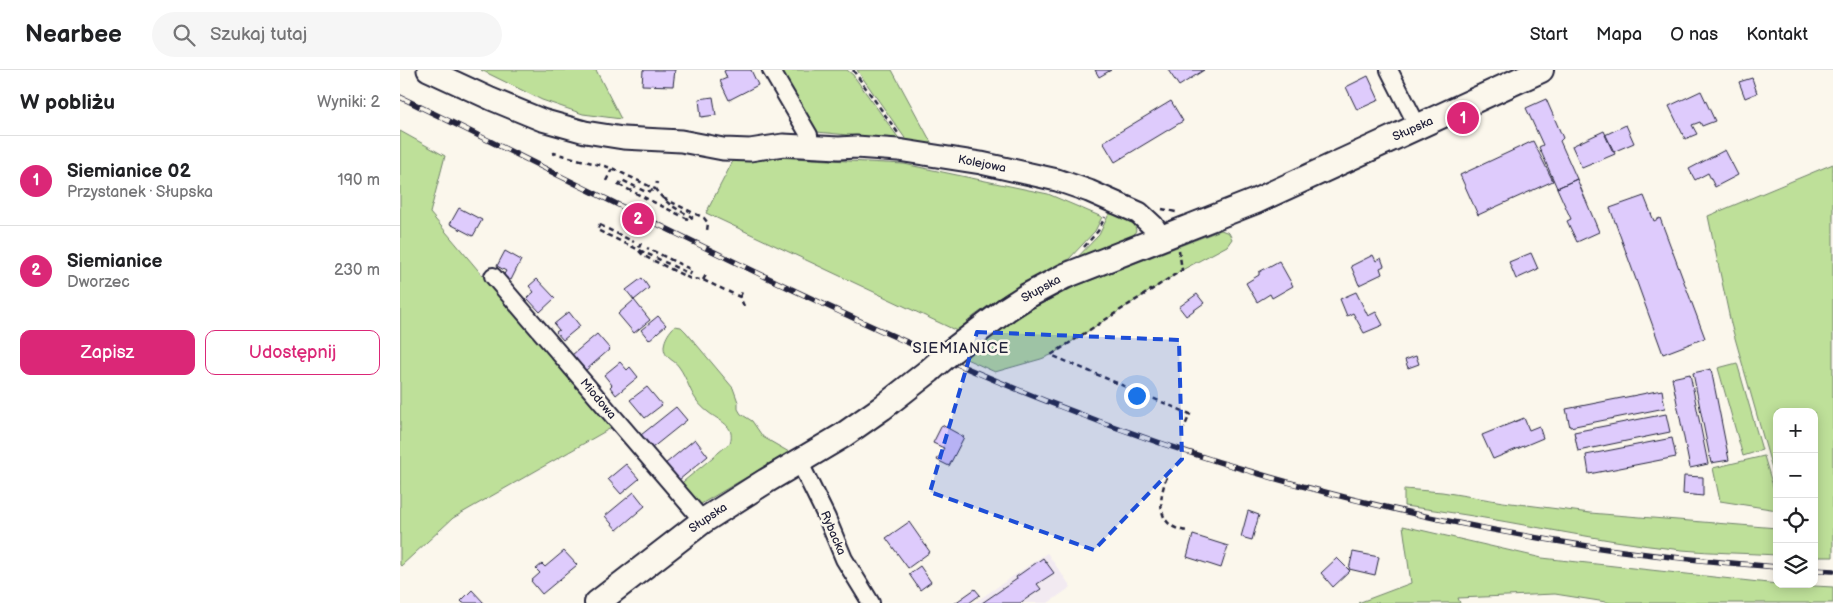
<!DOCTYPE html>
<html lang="pl">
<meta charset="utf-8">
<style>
:root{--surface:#fff;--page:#f6f6f6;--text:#202124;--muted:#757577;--line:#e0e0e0;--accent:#db2777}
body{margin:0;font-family:"Balsamiq Sans",sans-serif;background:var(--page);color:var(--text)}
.controls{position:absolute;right:15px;bottom:15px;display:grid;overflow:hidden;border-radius:10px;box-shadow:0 2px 12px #0003}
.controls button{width:45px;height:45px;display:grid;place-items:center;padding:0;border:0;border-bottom:1px solid var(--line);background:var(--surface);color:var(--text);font:25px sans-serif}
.you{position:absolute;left:736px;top:325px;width:18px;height:18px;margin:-12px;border:4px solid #fff;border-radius:50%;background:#1a73e8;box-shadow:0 0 0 8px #1a73e833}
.badge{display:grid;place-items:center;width:32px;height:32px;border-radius:50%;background:var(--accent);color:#fff;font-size:16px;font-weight:700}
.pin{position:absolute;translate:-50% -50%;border:2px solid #fff;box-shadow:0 1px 5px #0006}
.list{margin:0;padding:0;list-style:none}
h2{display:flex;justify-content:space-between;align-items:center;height:65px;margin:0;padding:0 20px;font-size:21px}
h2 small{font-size:16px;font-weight:400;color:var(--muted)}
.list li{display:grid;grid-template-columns:32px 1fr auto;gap:15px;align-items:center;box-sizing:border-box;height:90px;padding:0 20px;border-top:1px solid var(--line)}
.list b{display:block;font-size:19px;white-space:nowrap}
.list p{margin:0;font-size:16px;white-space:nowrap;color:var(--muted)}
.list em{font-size:16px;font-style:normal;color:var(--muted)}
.actions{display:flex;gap:10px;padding:15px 20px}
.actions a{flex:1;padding:11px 0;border:1px solid var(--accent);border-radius:10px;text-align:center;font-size:18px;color:var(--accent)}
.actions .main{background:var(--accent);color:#fff}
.icon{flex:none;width:28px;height:28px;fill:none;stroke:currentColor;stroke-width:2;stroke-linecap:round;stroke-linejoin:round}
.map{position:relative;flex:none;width:1433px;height:533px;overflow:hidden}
header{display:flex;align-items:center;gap:30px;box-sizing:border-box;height:70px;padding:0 25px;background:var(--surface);border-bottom:1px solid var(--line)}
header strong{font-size:24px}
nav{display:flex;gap:28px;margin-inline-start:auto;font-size:18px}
.search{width:350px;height:45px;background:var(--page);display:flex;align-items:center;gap:12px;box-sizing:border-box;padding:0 18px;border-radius:28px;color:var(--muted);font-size:19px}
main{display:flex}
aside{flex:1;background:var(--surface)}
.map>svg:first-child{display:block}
</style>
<header>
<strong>Nearbee</strong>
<div class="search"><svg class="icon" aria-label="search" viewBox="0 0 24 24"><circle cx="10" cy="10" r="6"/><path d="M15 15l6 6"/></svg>Szukaj tutaj</div>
<nav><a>Start</a><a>Mapa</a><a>O nas</a><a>Kontakt</a></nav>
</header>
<main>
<aside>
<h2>W pobliżu<small>Wyniki: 2</small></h2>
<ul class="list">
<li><span class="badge">1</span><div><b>Siemianice 02</b><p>Przystanek · Słupska</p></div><em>190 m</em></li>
<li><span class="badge">2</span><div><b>Siemianice</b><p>Dworzec</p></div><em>230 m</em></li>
</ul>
<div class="actions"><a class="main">Zapisz</a><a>Udostępnij</a></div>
</aside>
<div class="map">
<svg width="1433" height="533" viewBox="0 0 1433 533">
<rect width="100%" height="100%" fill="#fbf7ec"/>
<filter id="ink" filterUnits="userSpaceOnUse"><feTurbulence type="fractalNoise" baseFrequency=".02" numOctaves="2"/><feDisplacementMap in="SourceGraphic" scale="10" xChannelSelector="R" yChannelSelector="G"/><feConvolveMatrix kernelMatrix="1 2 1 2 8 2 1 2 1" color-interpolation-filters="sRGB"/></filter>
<g filter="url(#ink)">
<!-- built -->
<path fill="#f2eaf1" d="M647,483L671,517L648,533H574Z"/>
<!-- green -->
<path fill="#bee099" stroke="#70816a" d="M81,0H196L221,49L183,44L142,30Z
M376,0H447L453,5L500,70L417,62Z
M457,0H492L532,74L507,71Z
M0,61L45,86L30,143L211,358L53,448L1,496L0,495Z
M336,85L504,94L648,124L702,147L695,161L669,189L605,224L574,246L557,261L306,143Z
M1433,94V487H1414V342H1377V416L1331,254L1308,146Z
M717,140L734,153L736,160L732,169L671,194L699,165L709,144H714Z
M821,160L829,163L832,169L827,176L782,200L651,285L641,289L595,302L564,288L599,260L635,237L674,217Z
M275,256L281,257L286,262L333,318L338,332V339L341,344L352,351L363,367L389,382L296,437L278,416L330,373C336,355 319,351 308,342C304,339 300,335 297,331C289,320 287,308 279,297C276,292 272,291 268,287C259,278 267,263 275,256Z
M1337,293L1362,380L1343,386L1318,298Z
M1364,386L1377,430V440L1320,431L1313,398Z
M1004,419L1042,422L1103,432L1190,443L1377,458V485C1345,483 1313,483 1282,480C1188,470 1097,447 1004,436Z
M1003,456L1142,488L1377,514L1433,517V533H1212L1155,524L1058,528L1060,533H958L1011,513Z"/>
<!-- building -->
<path fill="#decbfc" stroke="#22223b" d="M243,0H275L273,16L242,15Z
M326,0H351L358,15L329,30L320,11L327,8L324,1Z
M695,0H711L699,7Z
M768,0H804L779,16Z
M968,6L979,30L957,40L946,17Z
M1352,8L1357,23L1345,28L1339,12Z
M1301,21L1315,51L1302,56L1300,52L1292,55L1297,64L1285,69L1269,36Z
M313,27L316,45L301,47L299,29Z
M1146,29L1163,68L1160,71L1177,109L1157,118L1139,77L1143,75L1126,38Z
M771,31L783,51L715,92L703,72Z
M1226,55L1234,73L1213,82L1205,65Z
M1204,61L1215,84L1182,98L1172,76Z
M1133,71L1153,111L1078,145L1060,105Z
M1325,80L1338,105L1315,117L1308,103L1295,110L1289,99Z
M1177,109L1199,162L1177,172L1167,151L1171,149L1157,118Z
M1244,126L1254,151L1260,148L1305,268L1263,284L1210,138Z
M59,138L82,150L73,166L50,154Z
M105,181L121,190L111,210L103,206L106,201L97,196Z
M1131,183L1138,199L1116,209L1109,192Z
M973,185L976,191L981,188L984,196L980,198L982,204L959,215L951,196Z
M879,191L893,216L872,228L870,224L857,232L846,213L859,205V202Z
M242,208L249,218L234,230L226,220Z
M137,209L155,228L140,242L127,228L134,222L129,216Z
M956,222L968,246L976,242L983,255L964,263L953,243L947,246L940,229Z
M797,224L804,233L786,246L779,237Z
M234,230L250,250L234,263L218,244Z
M169,242L180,256L163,270L156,262L159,260L154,254Z
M258,246L266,255L249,270L241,260Z
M197,264L210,279L185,301L172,285Z
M1016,286L1019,294L1008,298L1005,290Z
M220,292L227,300L230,297L238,307L216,325L210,317L212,315L204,305Z
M1311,299L1329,390L1311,393L1293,303Z
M1290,304L1308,394L1290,398L1272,308Z
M247,317L262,335L245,348L230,330Z
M1262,320L1265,338L1170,357L1166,339Z
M276,337L287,350L252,378L241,365Z
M1266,344L1270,362L1178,381L1174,362Z
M1124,348L1129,360L1139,356L1143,368L1093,389L1082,365Z
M542,355L564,367L549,396L537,390L544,378L533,373Z
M1272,368L1276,387L1189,404L1186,385Z
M295,369L308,386L279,410L265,394Z
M226,394L239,409L221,424L208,409Z
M1284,406L1303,407V426L1283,424Z
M234,422L245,436L217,460L205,446Z
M848,441L859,445L852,470L841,467Z
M509,452L530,482L508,498L486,468Z
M793,465L828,476L821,498L787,487Z
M164,481L177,495L142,524L131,511L140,503L136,499L142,494L145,497Z
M953,482L979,487L975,505L949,499Z
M643,488L654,503L637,514L641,519L620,533H582L617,509L616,507Z
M937,488L950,501L933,517L921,503Z
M520,496L531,512L520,520L509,504Z
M575,519L580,525L569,533H555Z
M72,520L84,533H63L61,531Z"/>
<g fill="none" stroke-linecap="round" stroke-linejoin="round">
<!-- minor casing -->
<g stroke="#22223b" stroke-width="20">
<path id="minor" d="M371,0L409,65L410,77
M989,0L1018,57
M93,206L303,451
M399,391L427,448L444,489L471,533"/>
</g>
<!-- tertiary casing -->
<g stroke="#22223b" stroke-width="25">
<path id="tertiary" d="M28,0L91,29L142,50L185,62L223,68L281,71L323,79L350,80L383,75L439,78L456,77L498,80L581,93L657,110L689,121L739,143L753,156L761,169"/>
</g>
<!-- secondary casing -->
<g stroke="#22223b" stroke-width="28">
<path id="secondary" d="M552,281L607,239L627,226L665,206L856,131L1141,0
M197,533L303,451L366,411L442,366L482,338L529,301"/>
</g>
<!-- path -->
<path stroke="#22223b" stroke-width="2.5" stroke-dasharray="5 4" stroke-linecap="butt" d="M453,0L498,63
M153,85L154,83L212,98L255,119
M206,111L212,99
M219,115L290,150L292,147C273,137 268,135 255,119L257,112
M218,116L222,110L246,122L254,120
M263,128L304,148L308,153L307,161
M762,139L776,142
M200,154L197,160L290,204L292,200L247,178
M200,155L234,172
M241,173L238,180L244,186L291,209L303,210L340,227L344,236
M684,177L698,161L705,147
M779,180L782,200L651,285L790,344L784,358
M303,210L306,205
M340,227L342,222
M767,407C761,421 756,446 772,456C776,459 782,460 787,461"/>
<!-- minor -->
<use href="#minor" stroke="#fbf7ec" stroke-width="16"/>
<!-- tertiary -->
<use href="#tertiary" stroke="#fbf7ec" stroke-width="21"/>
<!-- secondary -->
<use href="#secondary" stroke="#fbf7ec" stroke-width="24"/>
<!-- rail casing -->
<g stroke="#22223b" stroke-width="5.5">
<path id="rail" d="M0,27C214,131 425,243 646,331C822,401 1007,449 1194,477C1254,486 1316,492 1377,497
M1414,500L1433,501"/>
</g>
<!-- rail -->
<use href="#rail" stroke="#fbf7ec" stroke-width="4" stroke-dasharray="11" stroke-linecap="butt"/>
<!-- secondary-bridge casing -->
<g stroke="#22223b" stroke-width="28" stroke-linecap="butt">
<path id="secondary-bridge" d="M529,301L552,281"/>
</g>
<!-- secondary-bridge -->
<use href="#secondary-bridge" stroke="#fbf7ec" stroke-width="24"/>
</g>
</g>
<!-- marked area -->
<path fill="#1d4ed8" fill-opacity="0.2" stroke="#1d4ed8" stroke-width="4" stroke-dasharray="10 6" stroke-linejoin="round" d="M577,262L779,270L782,389L694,480L530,422Z"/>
<g text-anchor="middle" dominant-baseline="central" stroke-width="5" stroke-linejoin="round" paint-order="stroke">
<!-- street labels -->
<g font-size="12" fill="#22223b" stroke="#fbf7ec">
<text transform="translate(1013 59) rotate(-24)">Słupska</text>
<text transform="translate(582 94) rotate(11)">Kolejowa</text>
<text transform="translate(641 219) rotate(-29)">Słupska</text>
<text transform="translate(198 329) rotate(50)">Miodowa</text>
<text transform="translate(308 448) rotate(-34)">Słupska</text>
<text transform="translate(433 463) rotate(67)">Rybacka</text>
</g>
<!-- quarter labels -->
<g font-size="15" letter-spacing="1" fill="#22223b" stroke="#fbf7ec">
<text x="561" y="278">SIEMIANICE</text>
</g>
</g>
</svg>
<div class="controls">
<button>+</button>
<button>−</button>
<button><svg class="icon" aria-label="locate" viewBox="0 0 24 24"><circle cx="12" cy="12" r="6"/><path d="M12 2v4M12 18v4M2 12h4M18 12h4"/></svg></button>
<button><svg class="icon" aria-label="layers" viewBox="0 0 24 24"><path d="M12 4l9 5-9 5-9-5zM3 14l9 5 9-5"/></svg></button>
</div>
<div class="you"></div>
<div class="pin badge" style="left:1063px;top:48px">1</div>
<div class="pin badge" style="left:238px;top:149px">2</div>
</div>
</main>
